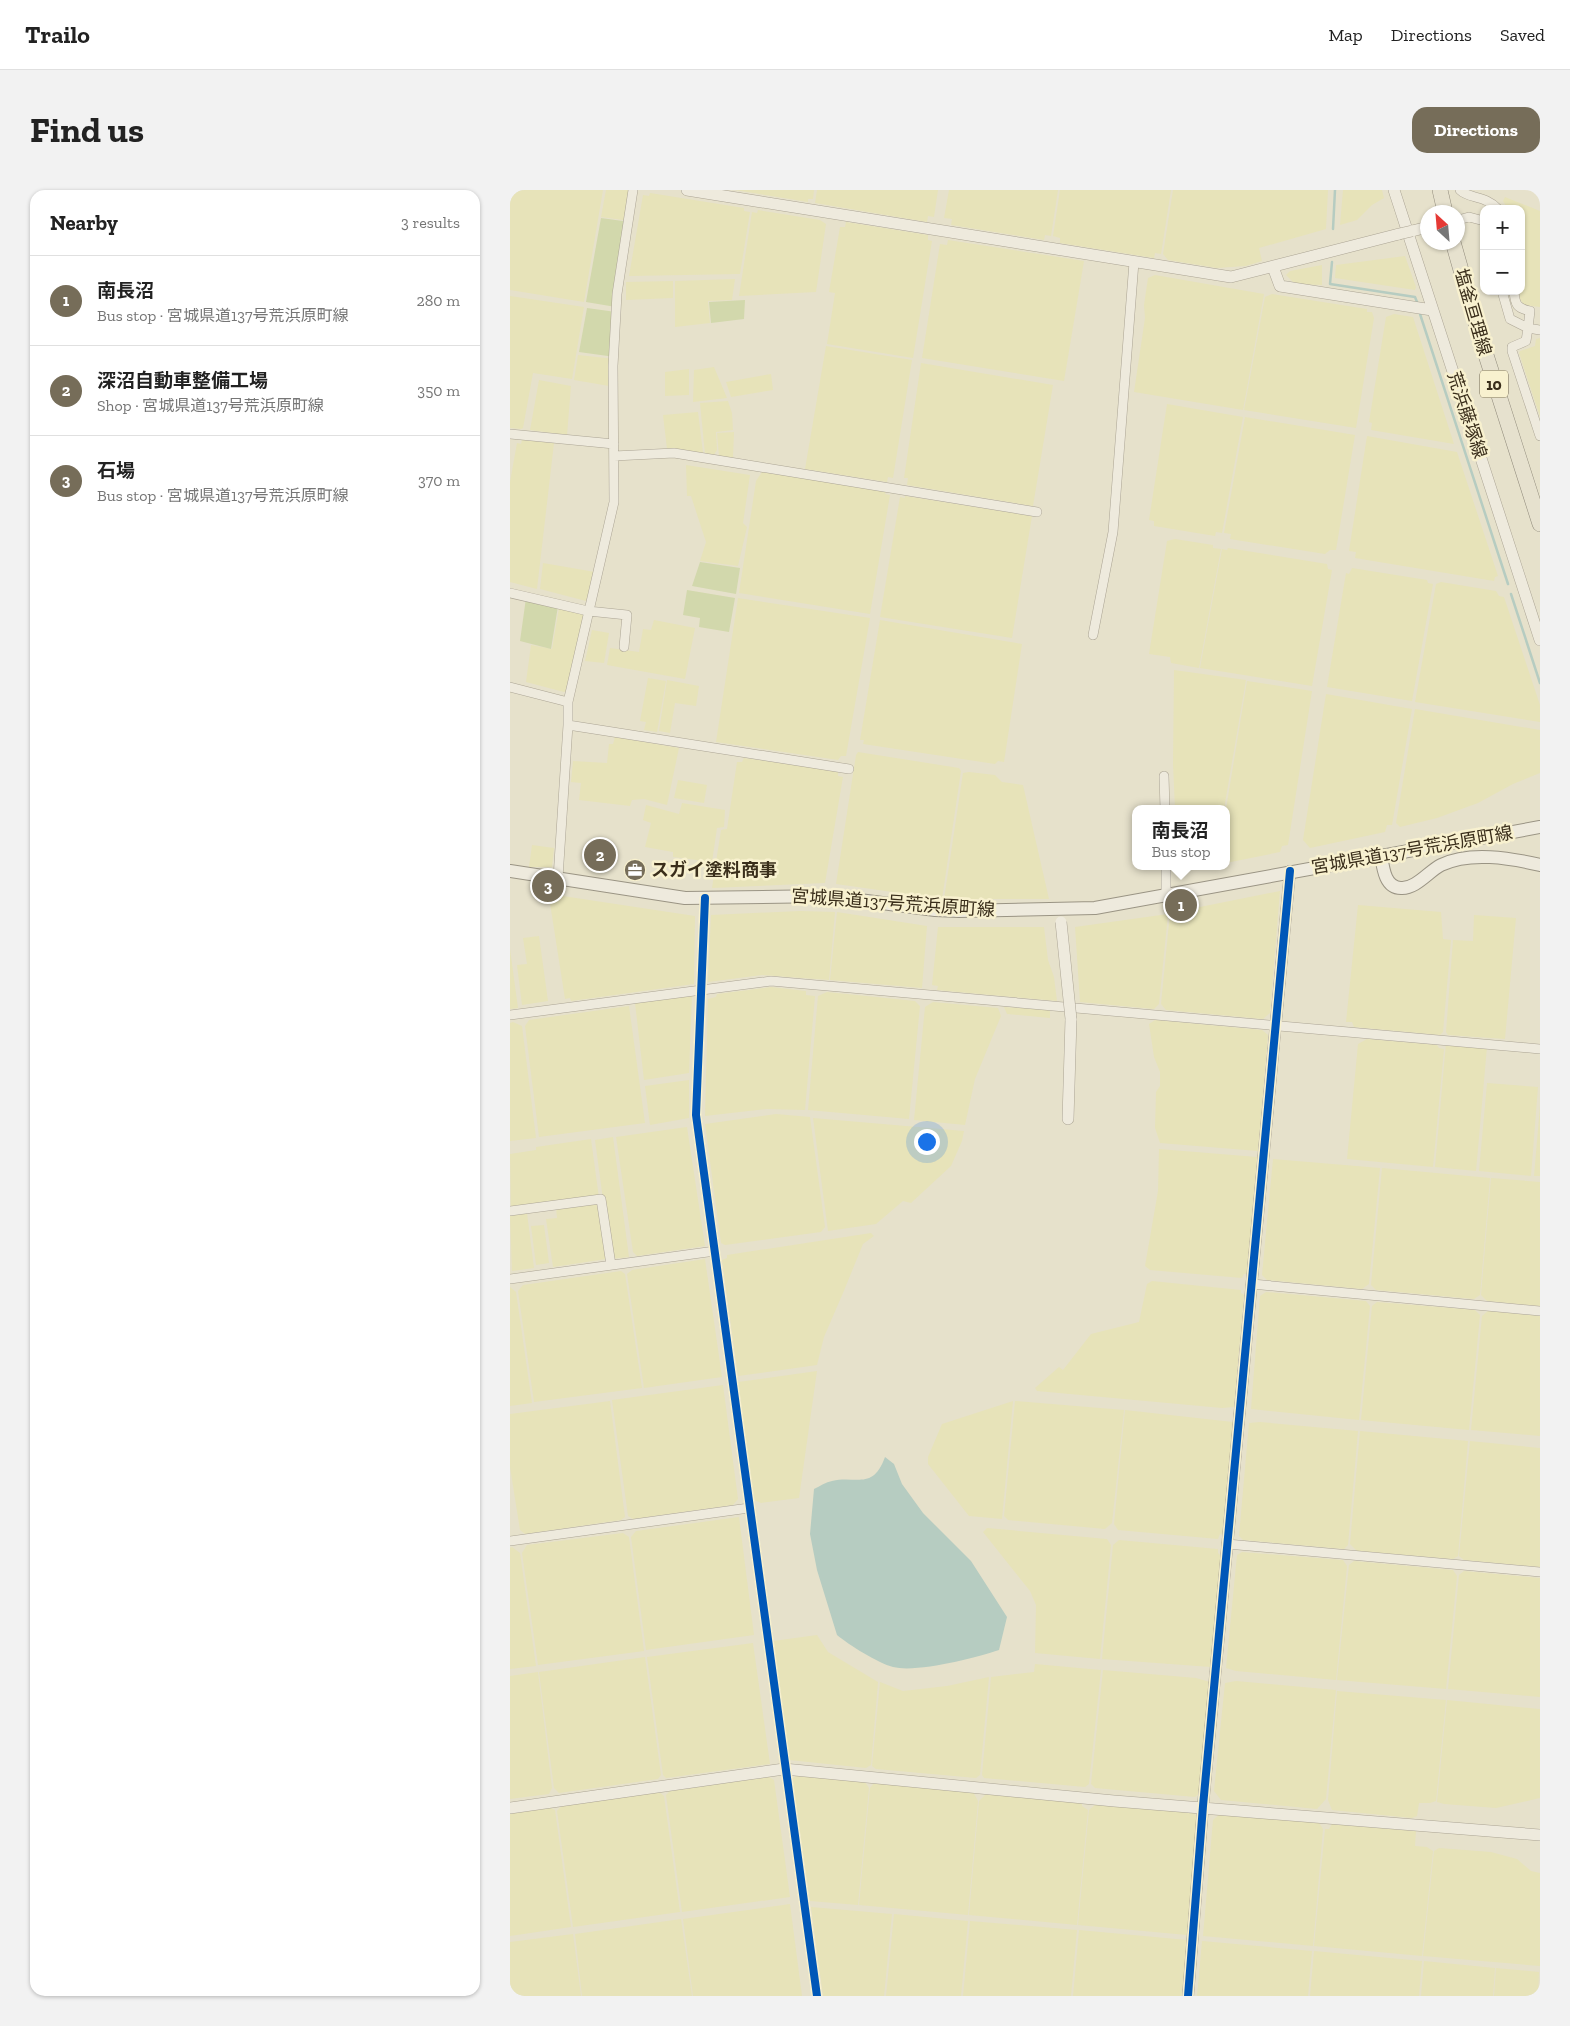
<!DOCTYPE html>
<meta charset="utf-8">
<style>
:root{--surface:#fff;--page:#f2f2f2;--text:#222;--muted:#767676;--line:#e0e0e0;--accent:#766d59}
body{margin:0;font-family:"Zilla Slab","Noto Sans JP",serif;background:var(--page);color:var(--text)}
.controls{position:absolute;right:15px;top:15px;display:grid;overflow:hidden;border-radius:10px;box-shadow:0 1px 4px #0004}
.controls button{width:45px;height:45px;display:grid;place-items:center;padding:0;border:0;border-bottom:1px solid var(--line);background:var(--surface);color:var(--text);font:25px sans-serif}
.compass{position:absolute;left:910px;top:15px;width:45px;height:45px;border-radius:50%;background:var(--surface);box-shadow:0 1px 4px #0004;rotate:334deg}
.you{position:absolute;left:416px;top:951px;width:18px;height:18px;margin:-12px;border:4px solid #fff;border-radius:50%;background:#1a73e8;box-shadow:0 0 0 8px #1a73e833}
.badge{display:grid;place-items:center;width:32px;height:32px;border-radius:50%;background:var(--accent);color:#fff;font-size:16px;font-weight:700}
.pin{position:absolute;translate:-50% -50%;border:2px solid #fff;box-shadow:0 1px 5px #0006}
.popup{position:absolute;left:622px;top:615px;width:98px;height:65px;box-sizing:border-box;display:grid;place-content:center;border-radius:10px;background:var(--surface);filter:drop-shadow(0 1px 4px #0005);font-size:16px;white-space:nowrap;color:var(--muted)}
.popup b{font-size:19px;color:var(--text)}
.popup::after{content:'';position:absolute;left:50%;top:100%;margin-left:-10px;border:10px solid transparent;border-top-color:var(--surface)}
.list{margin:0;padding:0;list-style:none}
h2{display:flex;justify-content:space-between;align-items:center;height:65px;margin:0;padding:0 20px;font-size:21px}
h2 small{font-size:16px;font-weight:400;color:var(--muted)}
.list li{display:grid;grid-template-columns:32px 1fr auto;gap:15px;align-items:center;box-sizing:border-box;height:90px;padding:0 20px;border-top:1px solid var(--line)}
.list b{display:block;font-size:19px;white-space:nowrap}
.list p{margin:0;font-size:16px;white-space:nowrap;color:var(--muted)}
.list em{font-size:16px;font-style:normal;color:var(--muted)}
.map{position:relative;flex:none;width:1030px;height:1806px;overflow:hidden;border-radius:15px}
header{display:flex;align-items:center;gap:30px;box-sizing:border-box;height:70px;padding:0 25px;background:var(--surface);border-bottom:1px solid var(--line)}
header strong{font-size:24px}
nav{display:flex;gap:28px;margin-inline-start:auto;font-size:18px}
.intro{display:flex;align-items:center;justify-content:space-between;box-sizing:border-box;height:120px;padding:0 30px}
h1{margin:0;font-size:35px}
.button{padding:12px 22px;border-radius:15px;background:var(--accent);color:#fff;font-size:18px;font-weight:700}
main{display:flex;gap:30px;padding:0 30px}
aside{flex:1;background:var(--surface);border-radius:15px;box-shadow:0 1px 4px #0004}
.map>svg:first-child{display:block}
</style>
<header>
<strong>Trailo</strong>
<nav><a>Map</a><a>Directions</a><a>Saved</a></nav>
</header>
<div class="intro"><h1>Find us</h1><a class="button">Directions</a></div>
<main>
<aside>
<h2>Nearby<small>3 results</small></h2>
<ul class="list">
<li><span class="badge">1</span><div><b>南長沼</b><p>Bus stop · 宮城県道137号荒浜原町線</p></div><em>280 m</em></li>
<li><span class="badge">2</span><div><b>深沼自動車整備工場</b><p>Shop · 宮城県道137号荒浜原町線</p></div><em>350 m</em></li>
<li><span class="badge">3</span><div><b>石場</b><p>Bus stop · 宮城県道137号荒浜原町線</p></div><em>370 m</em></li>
</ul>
</aside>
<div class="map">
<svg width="1030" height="1806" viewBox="0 0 1030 1806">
<rect width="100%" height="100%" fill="#e6e1cb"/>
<!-- farmland -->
<path fill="#e7e3b9" d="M0,0H93L74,112L0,100Z
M96,0H126L120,31L91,27Z
M225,0H304L303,9H298V12Z
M307,0H428L424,27L418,26L417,32L305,13Z
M439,0H548L541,46L535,45L534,50L441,35L442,29L434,28Z
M550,0H661L651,64L645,63L644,68L550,53V48L543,46Z
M663,0H818L816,39L749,58L752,71L736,76L707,78L658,70L653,64Z
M833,0H872L874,8L862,15L847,30L830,35Z
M140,3L234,18V21L240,22L230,84L119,86L133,5L139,6Z
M995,7L1030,21V117L1014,115L1010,109L1011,19H998L993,11Z
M248,20L310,30L316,34L306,102L229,106L242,22L247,23Z
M336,32L418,45V50L422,51L403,168L317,154L325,103L319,102L330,37H335Z
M438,50L574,71L554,191L412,168L430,54L437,55Z
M895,66L906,97L905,100L825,88L826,75Z
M812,75V95L785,94L776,85L780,81Z
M645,85L754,104L733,220L624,202L635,128L634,115L638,88Z
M225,89L222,110L198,111L200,133L165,137V91Z
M163,91V108L116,110V92Z
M762,104L857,119V122H862L864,128L846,238L734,220L755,107Z
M0,106L74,117L62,189L23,183L13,238L11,239L0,238Z
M884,124L903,127L944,254L861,240L862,233L859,232L876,127Z
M1030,148V227L1009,163L1010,161L1025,156L1026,149Z
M316,156L402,170L383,288L378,287L377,292L295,279Z
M68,165L105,169V197L64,190Z
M411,173L543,195L523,316L397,295L398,288H394Z
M204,177L217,208L183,212L184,180Z
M179,179V205L155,206V182Z
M261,184L263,200L221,207L216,192Z
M29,190L61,196L57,245L20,240Z
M218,211L222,223L223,240L206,242L207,260L203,266L195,264L190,213Z
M657,214L733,227L712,343L706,342L705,346L644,336V331L639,330Z
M188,222L193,263L157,259L153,225Z
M735,227L845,245L826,360H820L815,364L720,349L721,344L714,343Z
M224,242L223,268L209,266L207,243Z
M857,246L947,262L988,386L985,387L984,391L845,368L846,362L839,361Z
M12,250L44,253L27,399L0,392V292L7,253L11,254Z
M176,275L240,285L233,333L237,337L228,376L190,371L196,352L181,306H177Z
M252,282L376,301L375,304L380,305L360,424L229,403L246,291Z
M395,306L522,326L502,448L370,427L390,307L395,308Z
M665,349L703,355V358L711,359L689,478L661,473L660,467L639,464L657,351Z
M718,358L817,374L818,379L822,380L802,496L690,478L712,359L717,360Z
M33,373L85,382L76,411L30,399Z
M842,378L917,390L918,393L923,394L902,511L817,497L836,383L839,384Z
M931,392L986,401L989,406L994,407L1030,515V532L905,512L926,394Z
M228,408L360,428L336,566H331L328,570L206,552Z
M49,418L74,424L58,500L54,502L16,492L21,455L42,459Z
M144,430L185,438L175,489L97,475L100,458L129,462L133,439L141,440Z
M370,430L512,454L494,572L488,571L485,574L353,554L354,550H350Z
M82,440L99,443L94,473L75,471Z
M664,480L736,490L714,619H665L663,574Z
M138,488L156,491L147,542L134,540L136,532L130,531Z
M157,490L189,496L186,516L165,513L160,543L149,541Z
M737,491L802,501L778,655L772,656L770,662L716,673V619Z
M816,504L902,519L882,635H877L875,642L800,658L793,650Z
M905,519L1030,540V583L1003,594L968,613L927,628L890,637L886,633Z
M105,547L169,558L157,615L134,609L122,610L120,616L69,610L71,593L61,592L63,571L97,573L99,554H103Z
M348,562L449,578L451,581L432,709L326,694L346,565Z
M234,568L328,581V586L333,587L315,693L202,698L211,640L217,639L227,572H232Z
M459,582L485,585L492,592L513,595L539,709H434L453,583Z
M168,590L197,595L194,613L164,608Z
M172,613L215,620L214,637L207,638L202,672L163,667V662L135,657L141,633L133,630L136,615L169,624Z
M22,655L44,658L42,677H19Z
M770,701L760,823L753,829L656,820L651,814L660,723Z
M46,705L185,726L184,794L61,811L60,808L55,809L39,707Z
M848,715L931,722L933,749L941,750L933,842L930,845L844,837L842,832H836Z
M290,721L325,722L319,790L252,785L198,792L201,725Z
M327,722L417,736L412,798L320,790Z
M658,724L649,814L644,819L570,812L565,737Z
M964,725L1006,728L995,849L938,845L936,842L943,750L963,751Z
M428,737H534L538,770L544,787L547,811L427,800L428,796L422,795Z
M29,746L38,811L12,815L7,775L17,774L13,748Z
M0,759L8,818L0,819Z
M261,797L296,801V805L305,806L295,920L257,919L195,926L198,809L206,807L207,804Z
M317,802L405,811L410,816L399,929L298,920L308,806Z
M182,805L179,883L134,890L125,813Z
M423,812L488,818L491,826L465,889L455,935L404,930L415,817Z
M119,816L135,933L29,947L15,836L19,830Z
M494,817L540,820V828L497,824Z
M645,830L752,840L758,845L748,961L650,953L645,938L646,902L650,896V882L644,867L639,834Z
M3,832L12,836L26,948L0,951V833Z
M857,849L927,855L929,858L934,859L923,977L837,969L848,854Z
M936,853L977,857L966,981L925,977Z
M179,890V928L140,935L135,896Z
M977,893L1028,897L1021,986L969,981Z
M1030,916V986H1024Z
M266,924L300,927L315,1037L311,1042L215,1055L211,1053L195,934Z
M303,928L454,941L452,951L441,976L401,1013L393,1011L366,1034L318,1041Z
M177,937L195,1056L127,1066L123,1062L106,947Z
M103,947L119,1067L101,1069L85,950Z
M81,949L89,1008L1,1020L0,964L26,960V957Z
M649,959L747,967L737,1084H734L732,1088L640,1080L635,1076L648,1001Z
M763,969L870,978L859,1094L852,1099L757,1090L752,1085Z
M872,978L980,988L970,1105L964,1109L866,1100L861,1095Z
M981,988L1030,992V1116L977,1111L971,1105Z
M88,1013L96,1069L43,1077L36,1029L47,1028L46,1017Z
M17,1023L24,1078L2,1081L0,1026Z
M34,1035L39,1073L26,1075L21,1036Z
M361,1043L364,1046L353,1054L333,1103L314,1147L307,1175L228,1186L212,1070L217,1068V1065Z
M195,1069L212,1187L134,1198L117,1084L122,1080Z
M111,1081L115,1084L132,1198L24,1212L8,1101L13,1095Z
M642,1091L731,1100V1103L734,1105L724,1217L712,1218L527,1201L525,1198L549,1177L553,1180L581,1144L629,1132L637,1094Z
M0,1097L6,1102L22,1213L0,1216Z
M756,1102L856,1111L860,1116L849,1230L741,1219L750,1106Z
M867,1112L965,1120L970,1125L959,1240L851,1230L862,1116Z
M978,1121L1030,1126V1246L961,1240L972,1126Z
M307,1181L289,1308L251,1313L244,1310L228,1192Z
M213,1195L228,1309L223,1315L123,1329L118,1326L102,1210Z
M100,1211L115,1327L111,1330L15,1344L10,1340L0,1277V1224Z
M503,1211L492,1329L459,1326L418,1274V1267L432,1234Z
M505,1211L614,1220L602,1333L595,1339L498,1330L494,1326Z
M615,1220L723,1232L713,1345L710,1344L708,1349L608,1340L604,1334Z
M750,1232L848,1241L838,1355L834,1359L733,1350L729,1346L739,1233Z
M850,1241L958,1251L948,1366L943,1369L847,1361L840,1354Z
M960,1251L1030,1258V1377L954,1370L949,1366Z
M229,1327L244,1445L136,1460L121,1347L126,1341Z
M477,1338L597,1349L601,1355L590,1469L525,1463L526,1415L520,1401L473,1342Z
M113,1343L119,1347L134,1461L28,1475L12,1363L17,1355Z
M609,1350L708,1359V1363L711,1366L701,1477L592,1469L603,1355Z
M2,1357L10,1363L26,1476L0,1479V1358Z
M732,1362L833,1370L837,1376L826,1490L726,1481L716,1478L727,1365Z
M844,1371L943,1380L947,1386L936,1499L827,1490L839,1375Z
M954,1381L1030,1388V1507L938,1499L949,1385Z
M307,1445L318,1462L368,1492L361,1575L356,1578L279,1570L263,1451Z
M243,1453L260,1574L156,1588L153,1585L137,1467Z
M135,1467L151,1585L148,1589L49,1603L44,1598L29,1482Z
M525,1474L591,1480L579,1594L575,1597L474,1588L472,1585L481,1487L524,1482Z
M593,1480L686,1488L700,1492L690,1603L685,1607L585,1598L581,1594Z
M28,1482L42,1598L39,1604L0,1609V1486Z
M479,1487L470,1585L466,1588L366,1579L362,1576L370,1492L393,1501L437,1496Z
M726,1491L826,1500L816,1609L807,1619L711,1610L704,1601L715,1493Z
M827,1501L936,1510L926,1611L920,1613H909L907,1626L902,1628L822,1620L818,1610Z
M937,1510L1030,1519V1608L986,1618L934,1614L927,1612Z
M286,1586L355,1592L359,1598L348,1715L300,1711L282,1589Z
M259,1587L264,1590L280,1707L172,1722L156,1605L160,1601Z
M364,1593L463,1602L468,1611L458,1725L349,1715L360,1598Z
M149,1602L154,1606L170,1722L63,1737L47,1621L52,1615Z
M477,1603L572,1612V1616L578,1620L567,1735L459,1725L469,1611Z
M586,1614L683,1623L688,1627L677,1745L568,1735L579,1620Z
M39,1617L45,1620L61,1737L0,1746V1623Z
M710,1624L809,1633L813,1639L803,1756L693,1746L703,1630Z
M822,1634L906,1641L905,1656L917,1657L923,1661L912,1766L804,1756L815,1639H819Z
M929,1658L981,1662L1007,1669L1021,1681L1030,1683V1776L913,1766L924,1661Z
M280,1714L292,1806H183L173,1729Z
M301,1717L382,1724L374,1806H313Z
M384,1724L458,1731L451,1806H376Z
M171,1729L182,1806H72L65,1744Z
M460,1731L567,1740L561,1806H453Z
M569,1740L677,1750L672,1806H563Z
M63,1744L71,1806H0V1752Z
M692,1751L802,1761L798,1806H687Z
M804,1761L912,1771L909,1806H800Z
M914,1771L985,1778L983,1806H911Z
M986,1778L1029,1782L1028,1806H984Z"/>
<!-- green -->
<path fill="#d2d8ac" d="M91,28L120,32L106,117L76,112Z
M235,110L234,129L201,133L199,112Z
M77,118L106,122L105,167L69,162Z
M190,372L230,378L226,404L182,396Z
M177,400L225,408L219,442L189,437L190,428L173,425Z
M16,408L48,416L41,459L10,451Z"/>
<!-- water -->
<path fill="#b6ccc1" d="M375,1267L384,1274L392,1294L413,1323L461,1371L497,1427L489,1460C465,1468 407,1483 383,1477C368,1473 339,1455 327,1445L307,1380L300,1344L304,1299C310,1296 316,1292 322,1291C345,1285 363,1301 375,1267Z"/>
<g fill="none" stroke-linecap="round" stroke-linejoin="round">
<!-- stream -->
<path stroke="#b6ccc1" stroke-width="2.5" d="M823,39L825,0
M822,72L820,94L905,107L907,112
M910,124L998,394
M1001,404L1030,493"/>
<!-- minor casing -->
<g stroke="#aba494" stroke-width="10">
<path id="minor" d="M950,0C959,9 975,5 988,19
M948,30L959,27L974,31
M992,101L1000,129L1018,138L1016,151L1002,157V161L1030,246
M1004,101C1005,115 1007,118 1020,121L1018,138L1030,140
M0,244L104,254
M104,266L164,263L527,322
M0,403L78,421L117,425L114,457
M583,445L603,342L624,72
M0,497L58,512
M58,535L339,579
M654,586L655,619
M48,688L58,535V512L104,312L103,176L107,104L123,0
M656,705V676
M195,708L186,925L307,1806
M0,825L261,791L1030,859
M0,1021L91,1009L101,1075
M0,1089L205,1061
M742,1094L1030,1121
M0,1351L239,1318
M717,1354L1030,1382"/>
</g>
<!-- tertiary casing -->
<g stroke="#aba494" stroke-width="12">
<path id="tertiary" d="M177,0L721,87L889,44
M884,0L1030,450
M902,41L918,37
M763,77L770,96L922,120
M558,929L561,829
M0,1618L274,1579L604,1611L1030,1645
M678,1806L693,1616L780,681"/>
</g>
<!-- secondary casing -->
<g stroke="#9a9484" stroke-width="14">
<path id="secondary" d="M871,665C873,678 875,698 891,698C906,699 919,681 931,675C960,661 1000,668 1030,675
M0,681L175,708L319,706L425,720L449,721L585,718L1030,637"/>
</g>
<!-- primary casing -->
<g stroke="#908a7b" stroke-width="16">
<path id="primary" d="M930,0L935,22
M943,52L968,140L1030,334"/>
</g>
<!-- minor -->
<use href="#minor" stroke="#eeeadd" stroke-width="9"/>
<!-- tertiary -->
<use href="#tertiary" stroke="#eeeadd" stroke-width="11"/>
<!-- secondary -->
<use href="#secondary" stroke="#eeeadd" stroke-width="12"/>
<!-- primary -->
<use href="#primary" stroke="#e6e1ce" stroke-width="15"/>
<!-- tertiary-bridge casing -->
<g stroke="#aba494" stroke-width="12" stroke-linecap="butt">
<path id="tertiary-bridge" d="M889,44L902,41
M551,732L561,829"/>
</g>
<!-- tertiary-bridge -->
<use href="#tertiary-bridge" stroke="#eeeadd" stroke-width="11"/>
<!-- cycleway casing -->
<g stroke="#f8f1cf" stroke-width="11">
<path id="cycleway" d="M195,708L186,925L307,1806
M678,1806L693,1616L780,681"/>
</g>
<!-- cycleway -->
<use href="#cycleway" stroke="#0057b8" stroke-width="8"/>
</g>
<!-- icons -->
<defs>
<g id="office-disc" transform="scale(1.125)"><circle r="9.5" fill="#766d59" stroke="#f8f1cf"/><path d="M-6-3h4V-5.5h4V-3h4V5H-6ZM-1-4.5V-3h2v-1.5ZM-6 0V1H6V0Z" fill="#fff"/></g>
</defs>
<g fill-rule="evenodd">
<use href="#office-disc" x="125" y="680"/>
</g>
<g text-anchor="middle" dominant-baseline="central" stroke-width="5" stroke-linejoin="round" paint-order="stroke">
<!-- shield labels -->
<rect fill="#f8f1cf" stroke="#736851" stroke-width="1" x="970" y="180.5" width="28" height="27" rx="4"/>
<g font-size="16" font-weight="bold" fill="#3a2e1b">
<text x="984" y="194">10</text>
</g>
<!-- street labels -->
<g font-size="18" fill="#3a2e1b" stroke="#f8f1cf">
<text transform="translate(963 122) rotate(74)">塩釜亘理線</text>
<text transform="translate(957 225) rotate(72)">荒浜藤塚線</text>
<text transform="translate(902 660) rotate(-10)">宮城県道137号荒浜原町線</text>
<text transform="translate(383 713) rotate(4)">宮城県道137号荒浜原町線</text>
</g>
<!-- poi labels -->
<g font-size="18" font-weight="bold" fill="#3a2e1b" stroke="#f8f1cf" text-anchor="start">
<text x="141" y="680">スガイ塗料商事</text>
</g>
</g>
</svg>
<div class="controls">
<button>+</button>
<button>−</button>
</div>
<svg class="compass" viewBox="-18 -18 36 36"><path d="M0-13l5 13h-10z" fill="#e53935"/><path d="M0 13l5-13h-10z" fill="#767676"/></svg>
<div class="you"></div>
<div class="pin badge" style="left:671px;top:715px">1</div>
<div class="popup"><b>南長沼</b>Bus stop</div>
<div class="pin badge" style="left:90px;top:665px">2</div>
<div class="pin badge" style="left:38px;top:696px">3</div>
</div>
</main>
